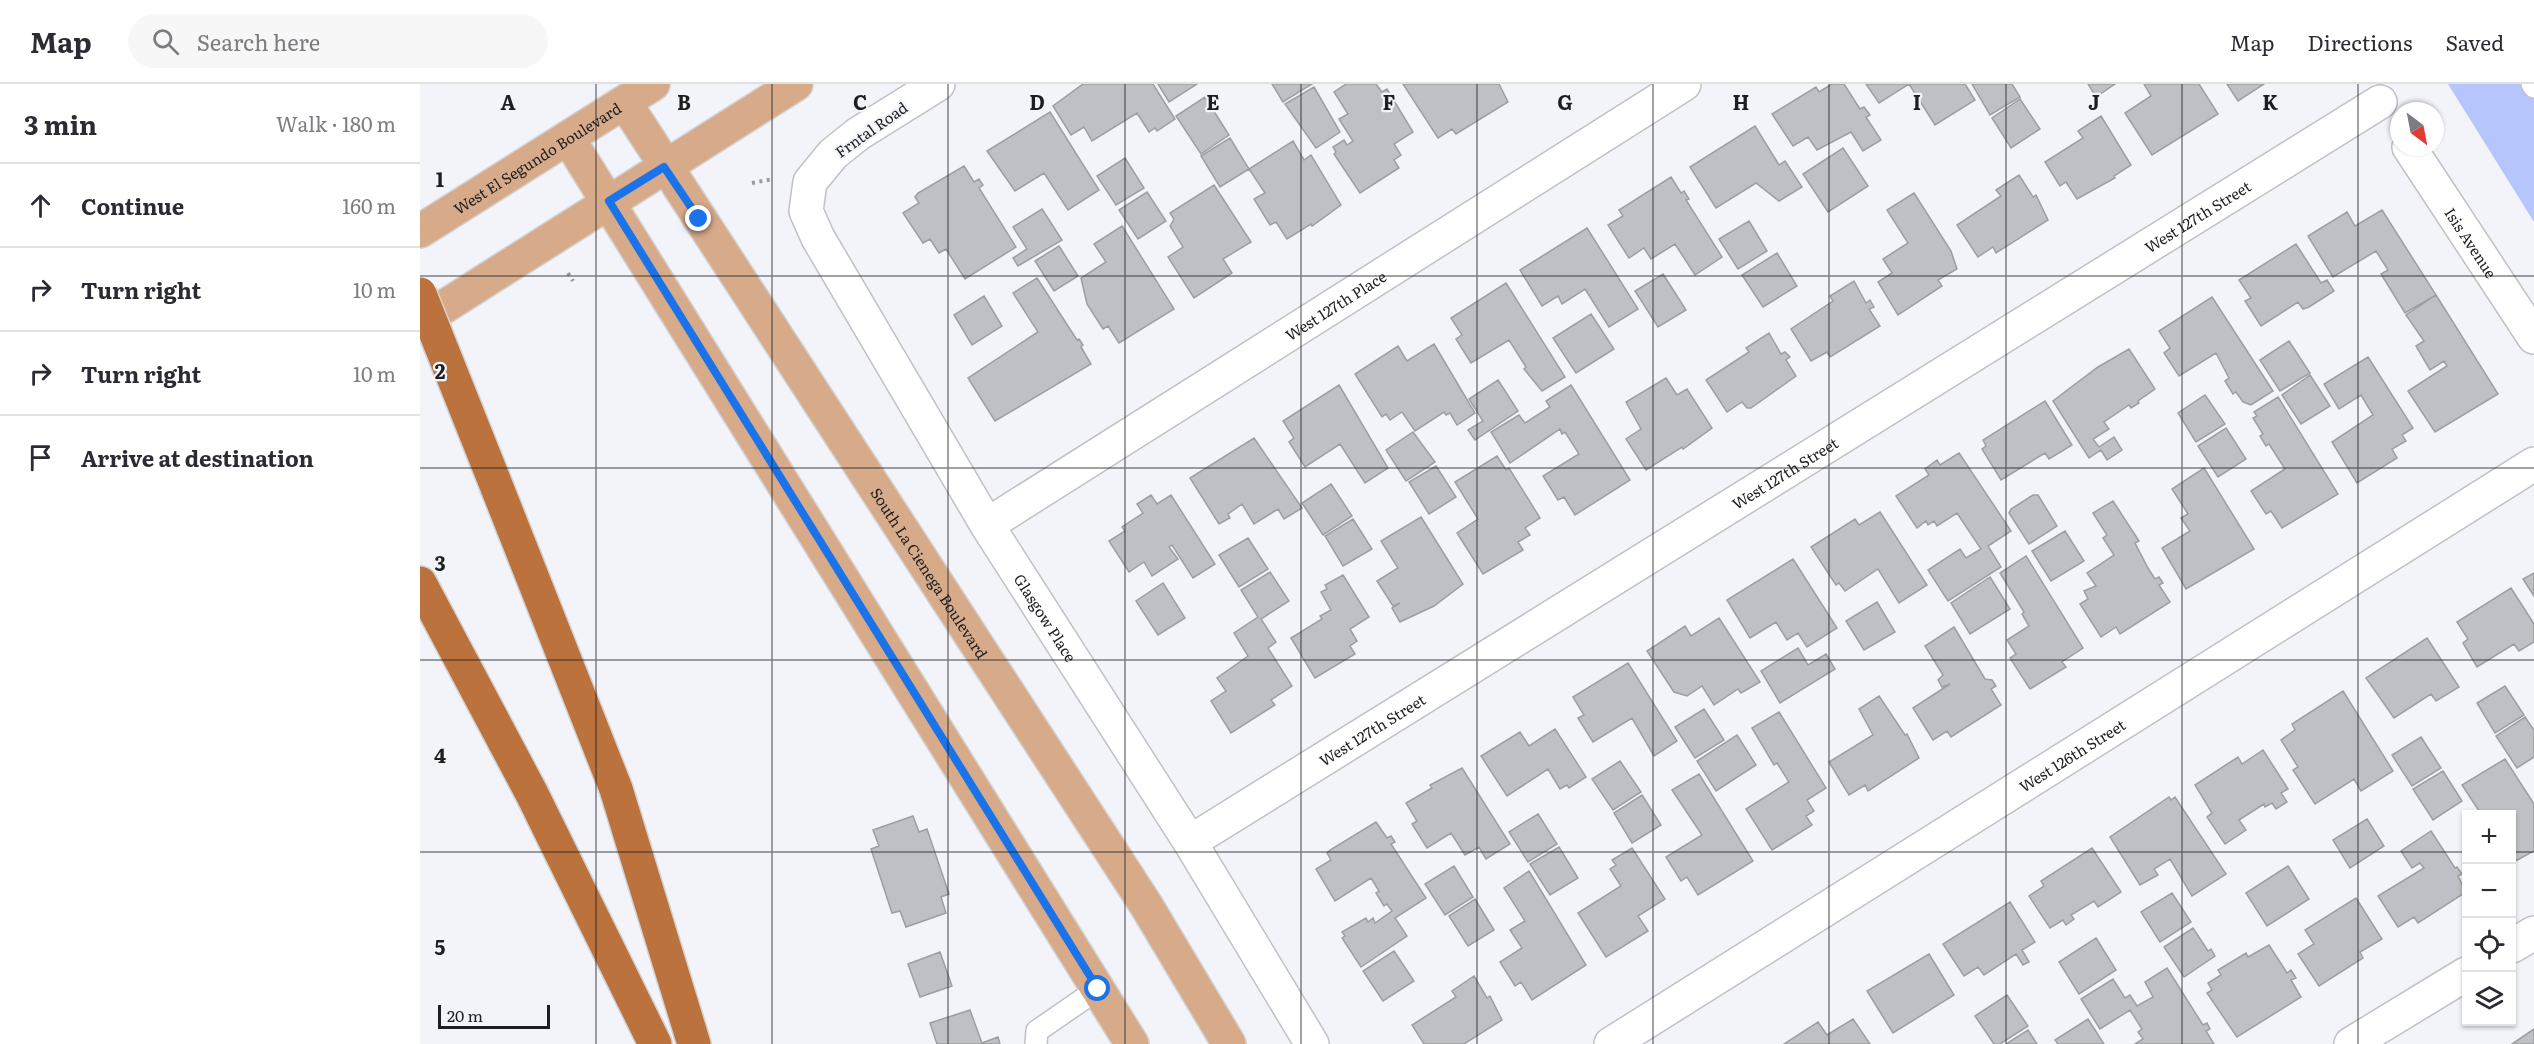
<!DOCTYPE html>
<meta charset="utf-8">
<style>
:root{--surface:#fff;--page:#f7f7f7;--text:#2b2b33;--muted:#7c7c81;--line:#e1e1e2}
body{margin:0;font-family:Literata,serif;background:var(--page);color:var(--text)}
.controls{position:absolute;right:18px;bottom:18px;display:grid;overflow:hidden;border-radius:0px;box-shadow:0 2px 4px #0004}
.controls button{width:54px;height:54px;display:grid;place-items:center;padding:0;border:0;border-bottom:2px solid var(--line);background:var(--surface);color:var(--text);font:30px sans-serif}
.compass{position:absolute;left:1970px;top:18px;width:54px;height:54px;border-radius:50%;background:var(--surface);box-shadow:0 2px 4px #0004;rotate:148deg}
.scale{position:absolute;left:18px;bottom:15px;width:112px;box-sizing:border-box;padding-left:6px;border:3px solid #1d1e20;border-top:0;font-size:16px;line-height:21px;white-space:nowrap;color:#1d1e20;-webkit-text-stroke:4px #f2f4fa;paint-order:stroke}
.stop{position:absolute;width:18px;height:18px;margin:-14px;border:4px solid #1a73e8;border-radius:50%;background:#fff}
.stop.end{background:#1a73e8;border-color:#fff;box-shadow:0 2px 6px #0008}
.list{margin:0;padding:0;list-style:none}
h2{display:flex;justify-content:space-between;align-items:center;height:78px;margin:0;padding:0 24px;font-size:26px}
h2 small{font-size:20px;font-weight:400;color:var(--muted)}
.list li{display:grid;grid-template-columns:39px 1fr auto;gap:18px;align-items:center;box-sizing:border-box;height:84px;padding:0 24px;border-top:2px solid var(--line)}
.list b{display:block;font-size:22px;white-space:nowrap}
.list em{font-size:20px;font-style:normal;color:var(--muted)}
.icon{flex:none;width:33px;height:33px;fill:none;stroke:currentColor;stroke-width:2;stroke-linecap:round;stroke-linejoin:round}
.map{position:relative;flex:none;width:2114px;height:960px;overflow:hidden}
header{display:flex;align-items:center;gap:36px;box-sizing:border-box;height:84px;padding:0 30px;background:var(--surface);border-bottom:2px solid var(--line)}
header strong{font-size:28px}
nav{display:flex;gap:33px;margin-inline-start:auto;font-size:21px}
.search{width:420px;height:54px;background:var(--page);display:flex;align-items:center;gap:15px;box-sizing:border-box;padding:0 21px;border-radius:33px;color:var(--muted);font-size:22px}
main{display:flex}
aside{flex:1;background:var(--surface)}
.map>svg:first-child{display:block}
</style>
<header>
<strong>Map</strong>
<div class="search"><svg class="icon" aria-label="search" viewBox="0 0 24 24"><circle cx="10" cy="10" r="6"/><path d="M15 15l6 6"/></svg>Search here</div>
<nav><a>Map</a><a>Directions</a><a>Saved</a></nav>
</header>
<main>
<aside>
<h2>3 min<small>Walk · 180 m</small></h2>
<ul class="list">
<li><svg class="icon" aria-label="ahead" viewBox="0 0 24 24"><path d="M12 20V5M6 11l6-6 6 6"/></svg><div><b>Continue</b></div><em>160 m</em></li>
<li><svg class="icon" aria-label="right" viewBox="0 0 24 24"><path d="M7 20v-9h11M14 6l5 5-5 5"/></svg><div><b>Turn right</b></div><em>10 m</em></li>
<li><svg class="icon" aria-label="right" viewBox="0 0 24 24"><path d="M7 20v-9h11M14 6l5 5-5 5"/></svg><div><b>Turn right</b></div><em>10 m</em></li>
<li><svg class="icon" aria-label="arrive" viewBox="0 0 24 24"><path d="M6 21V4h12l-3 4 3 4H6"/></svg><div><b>Arrive at destination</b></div></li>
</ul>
</aside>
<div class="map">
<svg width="2114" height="960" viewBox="0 0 2114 960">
<rect width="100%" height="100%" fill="#f2f4fa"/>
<!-- green -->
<path fill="#b6c5fc" d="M2028,0H2114V138Z"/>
<!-- building -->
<path fill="#bec0c5" stroke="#9d9ea3" stroke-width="1.5" d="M663,0H733L755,35L737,47L735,44L729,48L717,29L672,57L664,43L651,51L633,22Z
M738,0H777L749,18Z
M852,0H892L863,18Z
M926,0H956L962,8L967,5L993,48L974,60L981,71L974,76L979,84L940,109L914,70L916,68L913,63L924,56L927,61L933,57L919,35L928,30L914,8Z
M983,0H1079L1088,18L1036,50L1032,45L1018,54Z
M1412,0H1424L1440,25L1444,23L1450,31L1446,33L1461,56L1443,67L1431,48L1397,66L1388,53L1373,62L1352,30L1396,3L1399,8Z
M1446,0H1489L1459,19Z
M1489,0H1545L1555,16L1515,41Z
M1552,0H1592L1600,13L1570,31Z
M1668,0H1695L1676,13Z
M1724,0H1779L1798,30L1732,71L1705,29L1731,12Z
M1807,0H1844L1818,17Z
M894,3L920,48L896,64L865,20Z
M785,13L809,51L781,70L756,32Z
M1600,15L1620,45L1591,64L1572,34Z
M630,28L679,106L648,126L624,89L595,107L567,67Z
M1681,32L1711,81L1694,92L1695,94L1657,115L1646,98L1640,102L1625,78L1663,54L1658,47Z
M1335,42L1359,81L1365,77L1382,103L1359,117L1336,99L1296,124L1270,83Z
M810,54L829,85L800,103L781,72Z
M873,57L884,76L891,71L921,121L892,142L891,140L867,155L856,138L850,141L834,115L845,109L829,85Z
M1423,64L1448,102L1408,128L1383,90Z
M705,74L724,104L696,121L677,92Z
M544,82L554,98L559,95L563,101L559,104L596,163L545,195L526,165L519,169L510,155L503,159L483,129L499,119L495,113L498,109Z
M1599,91L1613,113L1616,111L1628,136L1576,169L1573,163L1558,173L1537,141L1581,112L1576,106Z
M1251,93L1261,109L1264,107L1269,115L1266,116L1302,173L1275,191L1255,160L1231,175L1224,164L1209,174L1188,141L1203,132L1199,126Z
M794,101L831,158L803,175L812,189L774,214L748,173L763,163L750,142L754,135L750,129Z
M727,108L746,137L718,155L699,126Z
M1494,109L1531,167L1537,185L1518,196L1522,202L1478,231L1458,198L1472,189L1463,175L1488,159L1467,126Z
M622,125L642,156L598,182L593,174L607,165L593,143Z
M1962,126L2016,211L1985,229L1961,190L1968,186L1956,167L1913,193L1888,152L1927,128L1935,142Z
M1329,137L1347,167L1318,185L1299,155Z
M702,142L754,225L699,259L688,242L683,245L667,220L661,194L686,178L674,160Z
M1167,144L1218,225L1189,243L1165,205L1142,220L1138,212L1122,222L1100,186Z
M1876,160L1901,199L1907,196L1914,207L1889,223L1883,225L1878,218L1841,242L1825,217L1831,214L1819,196Z
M639,162L658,192L634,207L615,177Z
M1357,169L1377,202L1343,223L1322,191Z
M1243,190L1266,226L1238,243L1215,207Z
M617,194L657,256L659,255L663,261L661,263L671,280L575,337L548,294L618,248L593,209Z
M1434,197L1446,219L1450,216L1454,223L1449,225L1460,242L1410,273L1407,268L1391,277L1371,245L1413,217L1410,212Z
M1086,199L1145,293L1122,307L1104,285L1106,283L1089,256L1051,279L1036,255L1042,251L1031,234Z
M2016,211L2078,310L2015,348L1988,307L2027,282L2024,277L2010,286L1996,262L2004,257L1986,231Z
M564,212L582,242L552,261L534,231Z
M1792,213L1853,307L1831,321L1823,318L1816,308L1813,310L1805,297L1809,294L1796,269L1759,292L1744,269L1750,264L1739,247Z
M1171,230L1194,265L1156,289L1133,254Z
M1349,249L1361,270L1365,268L1370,273L1366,276L1376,292L1331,324H1327L1322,318L1307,328L1286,296L1329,268L1326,264Z
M1869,257L1890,289L1860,307L1840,276Z
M1014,260L1055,329L1037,341L1030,329L1026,331L1024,328L995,347L982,328L970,336L966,330L962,333L935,290L978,262L987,277Z
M1709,265L1735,305L1718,317L1719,319L1711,324L1709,321L1684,338L1689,345L1673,355L1679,363L1694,353L1702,366L1687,376L1681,366L1669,374L1633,317L1678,283Z
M1948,273L1993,344L1982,351L1986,357L1972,365L1977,374L1937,399L1912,358L1953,331L1941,311L1919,325L1904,300Z
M1890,291L1910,322L1881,340L1862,311Z
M1246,294L1257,311L1267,305L1292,344L1263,365L1262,363L1226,386L1206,355L1221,345L1206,318Z
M1078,296L1098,327L1055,356L1048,346L1063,337L1049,315Z
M919,301L968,384L945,399L920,360L885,383L869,358L874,354L863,337Z
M1151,301L1210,396L1155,431L1144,413L1138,416L1123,392L1159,370L1145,348L1142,350L1140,345L1090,379L1071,348L1099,331L1105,339L1130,323L1126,317Z
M1785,311L1805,340L1776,358L1758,329Z
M1858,313L1918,410L1862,444L1851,427L1846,430L1831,407L1865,385L1849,360L1846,362L1840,352L1843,350L1833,334L1837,332L1834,328Z
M1625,317L1652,361L1629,375L1625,369L1581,396L1562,365L1566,362L1563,356Z
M1806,344L1826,375L1798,393L1778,362Z
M993,348L1015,378L986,397L966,366Z
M834,354L882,424L864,435L858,425L834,440L822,420L808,430L810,434L799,440L770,394Z
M1539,369L1591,447L1568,462L1581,483L1528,517L1508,486L1540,465L1546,474L1561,465L1537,429L1517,442L1514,437L1508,441L1506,437L1497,444L1476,412L1509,391L1505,385L1517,376L1520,381Z
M1077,372L1086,386L1089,384L1120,434L1105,444L1110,451L1098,458L1103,466L1063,490L1037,449L1058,435L1035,398Z
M1016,382L1036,413L1009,430L989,398Z
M1784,384L1834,465L1766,505L1742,464L1770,447L1761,434L1768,430L1752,405Z
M911,400L932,432L903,451L882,419Z
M731,411L737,420L751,411L795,480L773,494L752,461L749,463L758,475L732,492L724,478L709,488L689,457L705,447L702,443L723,429L717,420Z
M1613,411H1618L1637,442L1609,460L1589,429L1591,425Z
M1693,417L1719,457L1715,459L1728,484L1735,495L1739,493L1743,499L1739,501L1750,518L1700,550L1696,543L1681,553L1660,520L1668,515L1664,507L1676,502L1667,489L1694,471L1683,454L1687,451L1673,429Z
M1460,428L1507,501L1479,519L1458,485L1425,507L1419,499L1416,501L1391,463L1435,435L1439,441Z
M1001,433L1043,500L1014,522L980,538L972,524L980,519L973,522L957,497L978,484L961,457Z
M933,435L952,465L923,482L905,452Z
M1645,447L1664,477L1631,497L1612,467Z
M828,454L848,485L819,503L799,471Z
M1606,472L1663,564L1642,578L1646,583L1610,605L1590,574L1596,570L1587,556L1609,542L1602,530L1604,528L1580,489Z
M1373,475L1417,544L1387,563L1378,549L1367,556L1356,538L1330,554L1307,516Z
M850,488L869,517L841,535L856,558L848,564L872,602L851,616L855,621L811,649L791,617L806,607L797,594L828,572L814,549L838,533L821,506Z
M2114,489V512L2103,495Z
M923,491L949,533L930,545L937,557L930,562L935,570L895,594L871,554L902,535L900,532L911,526L901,508L907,505L905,501Z
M1570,493L1590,525L1550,550L1531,519Z
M743,499L765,534L738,551L716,517Z
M2091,504L2114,540V558L2099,567L2094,560L2057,583L2043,559L2048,555L2037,538Z
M1457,518L1475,548L1444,566L1426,537Z
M1299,534L1340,598L1321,609L1318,605L1294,621L1282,602L1267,612L1254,608L1227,567L1265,542L1271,552Z
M1534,543L1565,595L1572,596L1576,602L1571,605L1581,621L1531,653L1527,647L1513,656L1493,624L1530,600L1522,603L1518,596L1523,591L1505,562Z
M2007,554L2039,603L2016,617L2011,610L1974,634L1946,594Z
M1378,564L1388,581L1406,570L1415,585L1360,619L1341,587Z
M1208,579L1257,657L1234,672L1212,634L1173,658L1158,634L1164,631L1153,613Z
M2085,602L2104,631L2075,649L2057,619Z
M1923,607L1973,687L1941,707L1934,695L1895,720L1873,686L1878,683L1861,656L1875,646L1872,640Z
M1459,612L1485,651L1487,650L1499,674L1448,707L1445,701L1429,711L1409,678L1453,651L1439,625Z
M1284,625L1304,656L1275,674L1255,643Z
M1359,628L1406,704L1387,716L1394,727L1386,732L1392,741L1352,766L1326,725L1369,698L1357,679L1354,681L1332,644Z
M2105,633L2114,646V673L2097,684L2076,652Z
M1135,645L1166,693L1149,704L1147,701L1140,705L1128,685L1087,712L1061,672L1100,648L1109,662Z
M1317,651L1336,681L1296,707L1277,677Z
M2001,653L2021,684L1992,702L1972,671Z
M1843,666L1868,705L1861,709L1867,718L1856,725L1852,719L1845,723L1844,720L1819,736L1826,746L1805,760L1787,733L1792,729L1775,701L1818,673L1822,680Z
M2085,675L2114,720V767L2092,779V730H2061L2042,701Z
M1200,677L1221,708L1193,726L1172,695Z
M1042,684L1090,760L1066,775L1059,763L1045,771L1031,749L1007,764L992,740L997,737L986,719L1012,704L1010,701Z
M2023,687L2042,717L2013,736L1993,705Z
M1279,690L1333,777L1278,811L1267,793L1261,797L1246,773L1282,751L1252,706Z
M1222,711L1241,741L1212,759L1194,729Z
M1749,713L1751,716L1755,713L1806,790L1772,812L1750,775L1734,785L1738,791L1720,801L1690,753Z
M1118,730L1137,760L1108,778L1089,748Z
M493,732L499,748L507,745L529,810L521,813L526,829L486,843L480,827L472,829L451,765L459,762L453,746Z
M1947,735L1964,762L1930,784L1913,756Z
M956,738L967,754L971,752L975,758L971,760L1006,814L975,834L987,852L941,883L922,854L925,852L922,848L946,834L948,838L953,834L955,839L972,827L967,820L964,822L956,809L959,807L951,794L915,817L896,785L911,776L907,769L910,766Z
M2011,747L2035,784L2037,783L2042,790L2038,792L2046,808L1998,839L1994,833L1978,843L1958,812L2004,784L2000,779L1992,784L1981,767Z
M1139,763L1158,794L1130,811L1110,780Z
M1212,764L1245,815L1218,832L1228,847L1186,873L1158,829L1201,802L1190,785L1196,781L1192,776Z
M1672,764L1701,808L1678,823L1674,817L1651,831L1654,835L1646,841L1643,836L1630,844L1609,812L1624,802L1621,797Z
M1034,782L1053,813L1025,831L1005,800Z
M1868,782L1889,815L1847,842L1826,809Z
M1109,787L1166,881L1112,916L1101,898L1095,902L1080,878L1102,864L1090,846L1105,837L1084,804Z
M1752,809L1771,838L1740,858L1721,828Z
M1936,814L1962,855L1940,868L1943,874L1899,902L1878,870L1894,860L1885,846Z
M1055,815L1074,846L1048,862L1029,832Z
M1590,818L1615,858L1602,866L1609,878L1603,881L1596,870L1564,891L1558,883L1544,892L1523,860Z
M1773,844L1788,867L1791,865L1795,872L1764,893L1744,863Z
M1676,854L1696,886L1659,910L1639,878Z
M1849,861L1867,889L1871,886L1876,894L1871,896L1881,913L1817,953L1787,909L1792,906L1788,899L1801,891L1798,886L1826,869L1828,873Z
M974,867L994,897L963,917L943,887Z
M520,868L532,902L500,913L488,880Z
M1509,870L1534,911L1473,949L1447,907Z
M1747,884L1783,941L1787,939L1790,945L1786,947L1794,960H1715L1723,955L1718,948L1722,945L1710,926L1680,945L1661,915L1693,895L1705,914L1710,911L1717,922L1733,913L1725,898Z
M1054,892L1067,914L1070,912L1082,936L1044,960H1004L992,941L1036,913L1032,907Z
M1587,911L1608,942L1580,960H1574L1555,932Z
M550,926L562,959L578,953L580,960H517L510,939Z
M1433,935L1450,960H1364L1398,938L1407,951Z
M1668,935L1684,960H1638L1635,956Z
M2114,945V960H2092Z
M1608,946L1617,960H1586Z"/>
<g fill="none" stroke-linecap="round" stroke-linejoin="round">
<!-- service casing -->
<g stroke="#c0c1c7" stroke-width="24">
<path id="service" d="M2112,0L2114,3
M616,960L617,947L678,905"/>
</g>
<!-- minor casing -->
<g stroke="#c0c1c7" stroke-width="36">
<g id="minor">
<path id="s1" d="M518,0L438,50L413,70L390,98L386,127L398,154L567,441L770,758L892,960"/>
<path id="s2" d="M1989,63L2114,253"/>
<path id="s3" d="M567,441L1264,0"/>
<path id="s4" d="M770,758L1960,18"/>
<path d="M2092,862L2114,849"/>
<path id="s5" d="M1191,960L2114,380"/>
<path d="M1931,960L2046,890"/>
</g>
</g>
<!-- primary casing -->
<g stroke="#d2d2d2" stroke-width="36">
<g id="primary">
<path id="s6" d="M205,19L726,821L809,960"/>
<path d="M148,54L712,960"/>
<path id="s7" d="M0,147L233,0"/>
<path d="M0,238L376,0"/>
</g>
</g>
<!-- motorway casing -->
<g stroke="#d2d2d2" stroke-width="36">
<path id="motorway" d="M78,406L196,705L274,960
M0,499L112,710L235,960"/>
</g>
<!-- path -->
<path stroke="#9a9ca0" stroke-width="4" stroke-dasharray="3 4.5" stroke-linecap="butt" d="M332,99L353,95
M148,189L153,197"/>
<!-- service -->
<use href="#service" stroke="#fff" stroke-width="21"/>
<!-- minor -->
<use href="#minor" stroke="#fff" stroke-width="33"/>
<!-- primary -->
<use href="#primary" stroke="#d7aa8a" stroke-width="33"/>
<!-- motorway -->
<use href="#motorway" stroke="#bc723c" stroke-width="33"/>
<!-- motorway-bridge casing -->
<g stroke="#d2d2d2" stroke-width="36" stroke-linecap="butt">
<path id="motorway-bridge" d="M0,210L78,406"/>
</g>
<!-- motorway-bridge -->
<use href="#motorway-bridge" stroke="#bc723c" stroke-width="33"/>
</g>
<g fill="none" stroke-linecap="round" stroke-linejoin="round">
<!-- route -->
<path stroke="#1a73e8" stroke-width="8" d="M279,135L244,83L189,117L678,905"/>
</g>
<!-- grid -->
<path fill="none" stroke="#1d1e20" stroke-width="1.5" stroke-opacity="0.55" d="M176,0V960M352,0V960M528,0V960M705,0V960M881,0V960M1057,0V960M1233,0V960M1409,0V960M1586,0V960M1762,0V960M1938,0V960M0,192H2114M0,384H2114M0,576H2114M0,768H2046M2092,768H2114"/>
<g text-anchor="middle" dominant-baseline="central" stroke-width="4.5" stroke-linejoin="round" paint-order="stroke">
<!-- street labels -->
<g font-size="15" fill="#1d1e20" stroke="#f2f4fa">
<text transform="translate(451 45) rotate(-35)">Frntal Road</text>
<text stroke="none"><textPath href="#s7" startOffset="138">West El Segundo Boulevard</textPath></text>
<text stroke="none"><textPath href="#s4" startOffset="1186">West 127th Street</textPath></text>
<text stroke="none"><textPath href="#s2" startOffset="114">Isis Avenue</textPath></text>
<text stroke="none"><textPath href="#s3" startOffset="412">West 127th Place</textPath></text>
<text stroke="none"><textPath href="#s4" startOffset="700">West 127th Street</textPath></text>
<text stroke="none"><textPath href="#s6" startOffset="560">South La Cienega Boulevard</textPath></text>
<text stroke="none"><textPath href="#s1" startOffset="664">Glasgow Place</textPath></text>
<text stroke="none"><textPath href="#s4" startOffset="214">West 127th Street</textPath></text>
<text stroke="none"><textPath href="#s5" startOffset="544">West 126th Street</textPath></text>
</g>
</g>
<g font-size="20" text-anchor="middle" font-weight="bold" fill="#1d1e20" stroke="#f2f4fa" stroke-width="4.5" stroke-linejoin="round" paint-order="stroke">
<text x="88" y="26">A</text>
<text x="264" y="26">B</text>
<text x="440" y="26">C</text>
<text x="617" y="26">D</text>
<text x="793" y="26">E</text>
<text x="969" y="26">F</text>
<text x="1145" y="26">G</text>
<text x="1321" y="26">H</text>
<text x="1497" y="26">I</text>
<text x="1674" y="26">J</text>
<text x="1850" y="26">K</text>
<text x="20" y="103">1</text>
<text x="20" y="295">2</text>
<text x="20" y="487">3</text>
<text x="20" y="679">4</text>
<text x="20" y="871">5</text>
</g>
</svg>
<div class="controls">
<button>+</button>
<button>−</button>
<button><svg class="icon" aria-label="locate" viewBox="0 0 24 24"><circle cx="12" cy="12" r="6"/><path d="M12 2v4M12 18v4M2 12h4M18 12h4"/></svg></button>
<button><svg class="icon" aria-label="layers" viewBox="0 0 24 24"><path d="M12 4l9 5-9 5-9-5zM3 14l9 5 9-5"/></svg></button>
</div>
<svg class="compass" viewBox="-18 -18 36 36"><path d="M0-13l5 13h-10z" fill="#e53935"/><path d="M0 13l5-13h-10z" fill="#7c7c81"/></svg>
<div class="scale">20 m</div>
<div class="stop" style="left:678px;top:905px"></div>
<div class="stop end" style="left:279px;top:135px"></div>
</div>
</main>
